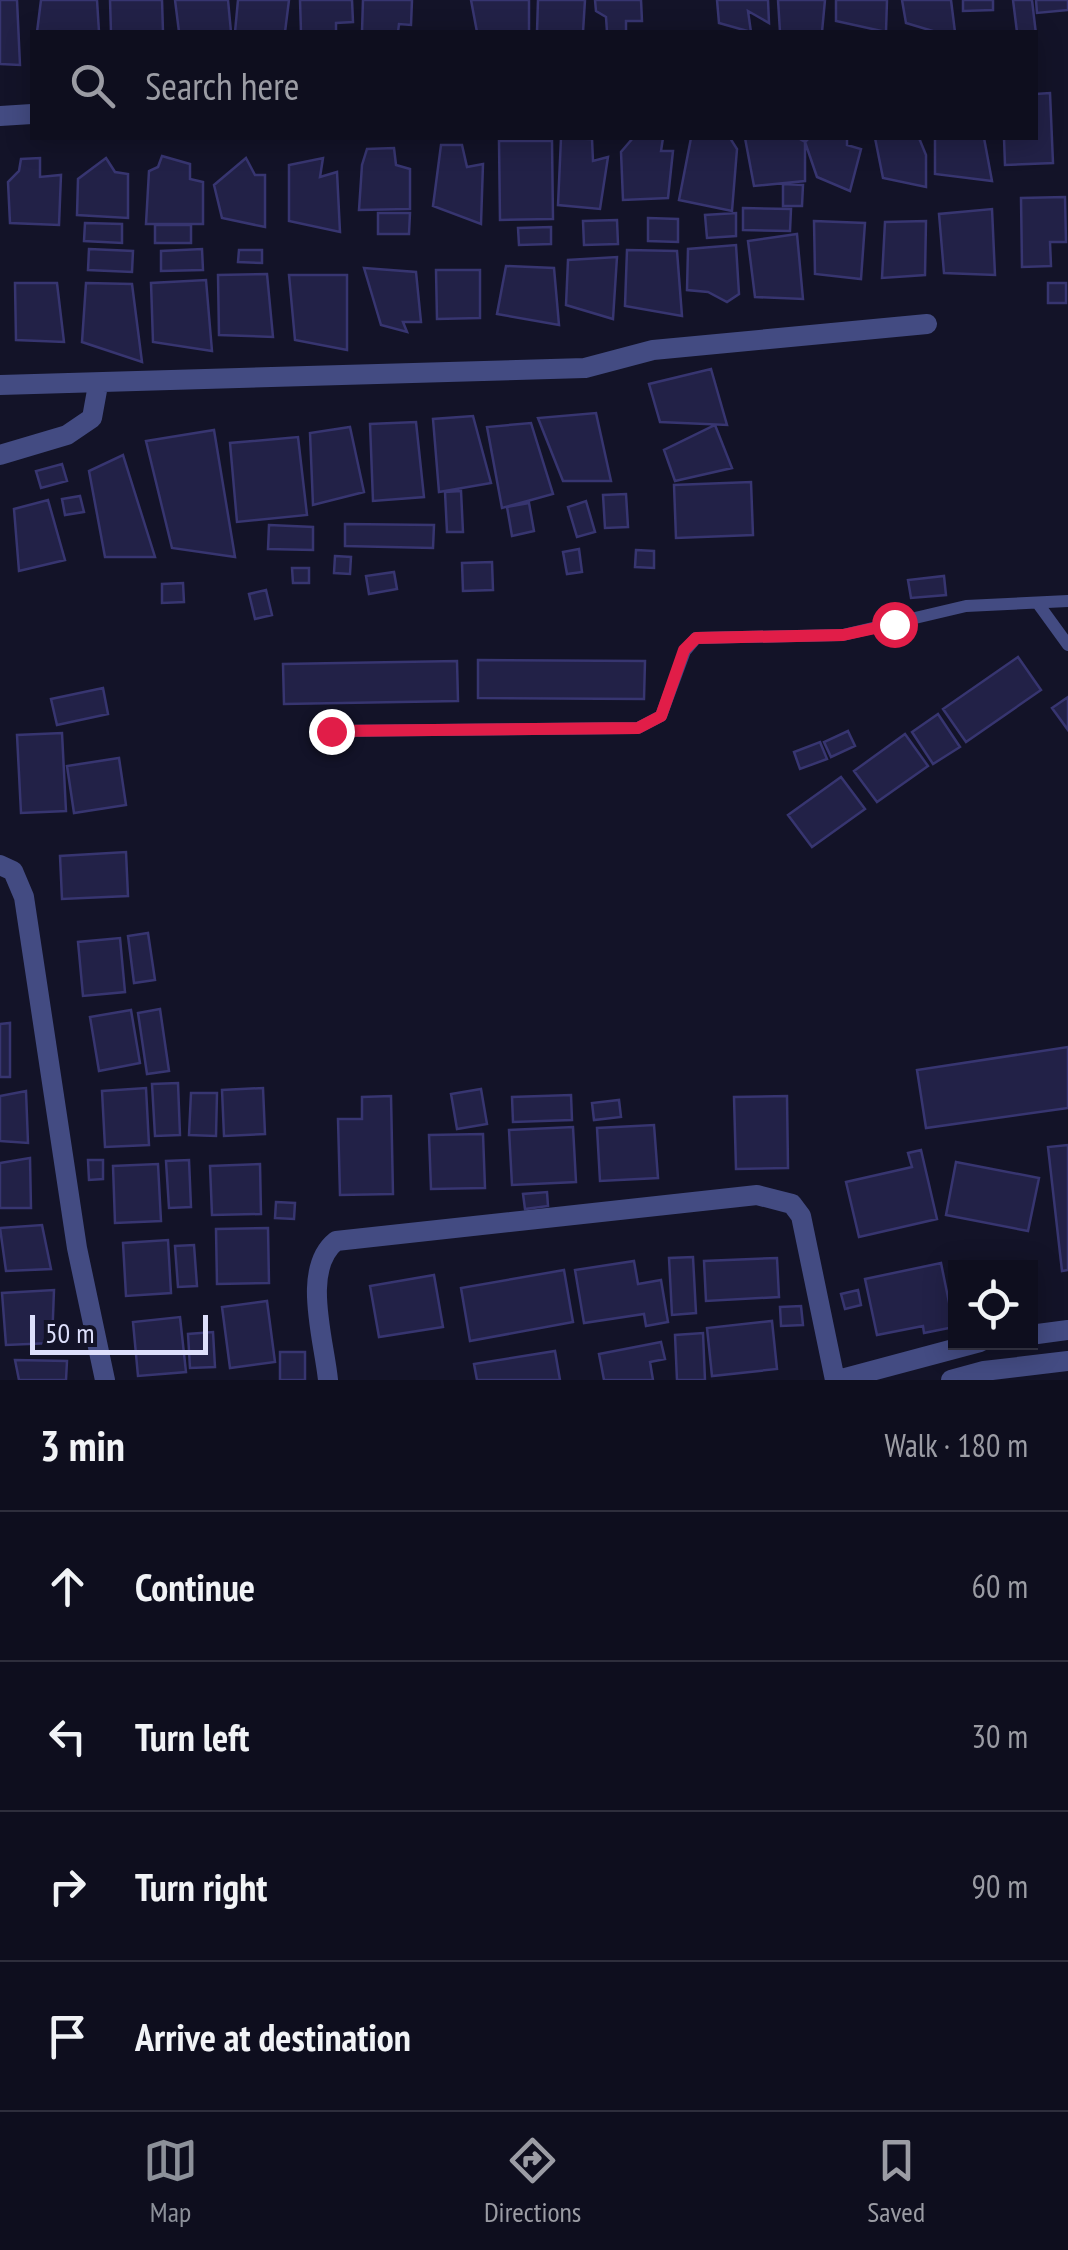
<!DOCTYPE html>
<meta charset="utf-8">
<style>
:root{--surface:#0e0e1e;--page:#1c1c2b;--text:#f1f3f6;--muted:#9b9ca4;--line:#2e2e3c;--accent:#8c9099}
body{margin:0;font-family:"PT Sans Narrow",sans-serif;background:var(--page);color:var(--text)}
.controls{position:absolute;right:30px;bottom:30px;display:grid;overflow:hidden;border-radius:0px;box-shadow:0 5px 25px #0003}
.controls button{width:90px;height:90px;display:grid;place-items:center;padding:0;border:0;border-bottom:2px solid var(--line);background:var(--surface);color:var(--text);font:50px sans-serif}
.scale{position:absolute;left:30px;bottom:25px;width:178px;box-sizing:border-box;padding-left:10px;border:5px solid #dddffb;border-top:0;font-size:28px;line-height:35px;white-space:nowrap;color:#dddffb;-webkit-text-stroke:8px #131328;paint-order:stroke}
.stop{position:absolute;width:30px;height:30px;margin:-22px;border:8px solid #e11d48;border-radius:50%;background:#fff}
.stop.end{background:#e11d48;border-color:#fff;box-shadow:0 2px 10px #0008}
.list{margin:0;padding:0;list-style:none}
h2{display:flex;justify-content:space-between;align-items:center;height:130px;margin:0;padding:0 40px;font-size:42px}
h2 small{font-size:32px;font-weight:400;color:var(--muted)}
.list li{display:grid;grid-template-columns:65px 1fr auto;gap:30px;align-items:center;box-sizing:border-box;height:150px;padding:0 40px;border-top:2px solid var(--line)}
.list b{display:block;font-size:38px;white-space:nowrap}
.list em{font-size:32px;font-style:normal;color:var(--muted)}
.icon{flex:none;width:55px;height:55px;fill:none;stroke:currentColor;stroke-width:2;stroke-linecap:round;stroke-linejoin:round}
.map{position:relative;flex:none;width:1068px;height:1380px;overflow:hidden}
.search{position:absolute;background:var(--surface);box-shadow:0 5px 25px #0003;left:30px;right:30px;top:30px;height:110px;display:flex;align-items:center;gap:25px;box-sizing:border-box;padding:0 35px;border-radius:0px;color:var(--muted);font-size:38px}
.sheet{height:730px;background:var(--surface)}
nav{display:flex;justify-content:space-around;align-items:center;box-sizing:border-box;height:140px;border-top:2px solid var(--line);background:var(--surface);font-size:28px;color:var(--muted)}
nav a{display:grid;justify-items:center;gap:5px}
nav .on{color:var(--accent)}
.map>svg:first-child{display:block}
</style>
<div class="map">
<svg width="1068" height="1380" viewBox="0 0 1068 1380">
<rect width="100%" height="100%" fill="#131328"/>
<!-- building -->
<path fill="#222147" stroke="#373570" stroke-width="2.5" d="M0,0H17L20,65L0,64Z
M41,0H97L99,32H37Z
M110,0H162L163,32H111Z
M175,0H228L231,32H179Z
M238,0H289L285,32H235Z
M300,0H352L353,22L336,23V32H301Z
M363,0H412L411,25L399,24L398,32H362Z
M471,0H529V32H477Z
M538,0H585L583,32H537Z
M595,0H641L642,21H626V32H607L606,17L596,11Z
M717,0H768L769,23L748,11L751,32L719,23Z
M778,0H825L822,32H780Z
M836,0H887L886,32L836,21Z
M902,0H951L955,32H936L906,23Z
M963,0H993V10L963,11Z
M1013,0H1032L1036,34L1017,32Z
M1036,0H1068V10L1037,13Z
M1050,93L1053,163L1005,165L1004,138H1036V94Z
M561,138L592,139L593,161L608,157L600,209L558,205Z
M633,138H663L661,151H673L668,198L623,200L621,152Z
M691,138H730L737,149L732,211L679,200Z
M745,138H798L805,142V181L754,186Z
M809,138H847V145L861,149L850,191L817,177L805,142Z
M875,138H919L926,155V187L883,178Z
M935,138H984L992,181L935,174Z
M499,141H552L553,219L500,220Z
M441,145H462L467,167L483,164L481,224L433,206Z
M394,148L396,165L410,169V209L359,210L362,165L367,149Z
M162,156L190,164V179L203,182V224H146L149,171L158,167Z
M40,158V177L61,175L59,225L10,223L8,182L19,171L21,159Z
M106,158L115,172L128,174V218L77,215L78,179Z
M246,158L255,175H265V227L222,218L214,185Z
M323,158L320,177L337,172L340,232L289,221V165Z
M783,184L803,185L802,206H783Z
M1065,197L1066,242H1050L1051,266L1022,267L1021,198Z
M743,208L791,209L790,231L743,230Z
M992,209L995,275L944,273L939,214Z
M378,213H410L409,234H378Z
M736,213V236L707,238L705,215Z
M648,218L678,219V242L648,241Z
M617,220L618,244L584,245L583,221Z
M814,221L865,223L861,279L815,274Z
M926,221L925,275L882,278L885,222Z
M85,223L122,224V243L84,241Z
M155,225H191V243H155Z
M551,227V244L519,245L518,228Z
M797,234L803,299L755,297L748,241Z
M736,245L739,294L727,302L708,292L687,290L688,249Z
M89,249L133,251L132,272L88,270Z
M202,249L203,270L161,271V251Z
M239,250H262V263L238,262Z
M627,250L677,251L682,316L625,306Z
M617,257L613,319L566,305L568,260Z
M506,266L554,268L559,325L497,314Z
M364,268L416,272L421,322H403L407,332L381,325Z
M436,270H480V318L437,319Z
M267,274L273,337L219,335L218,275Z
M289,275H347V350L295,340Z
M206,280L212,351L153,342L151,283Z
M15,283H57L64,342L16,340Z
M86,283L132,284L142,362L82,342Z
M1048,283H1066V303H1048Z
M711,369L727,425L660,422L649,384Z
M596,413L611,481H563L538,418Z
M473,416L491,483L439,492L433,419Z
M416,422L424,497L373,501L370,424Z
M531,423L553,494L502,508L487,427Z
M715,425L732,468L675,481L664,450Z
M350,427L364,492L313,505L310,433Z
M214,430L235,557L172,548L146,441Z
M298,437L307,515L237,522L230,443Z
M123,455L155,557H105L89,471Z
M62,464L67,481L41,488L36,471Z
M751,482L753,535L676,538L674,485Z
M461,491L463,532H447L445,492Z
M626,494L628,527L605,528L603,495Z
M80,496L84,512L65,515L62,499Z
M48,500L65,560L19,571L14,509Z
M586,501L595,532L577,537L568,507Z
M529,503L534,531L512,536L507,507Z
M345,524L434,525L433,548L345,546Z
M269,525L313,527V550L268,549Z
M579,549L582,572L567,574L563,552Z
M636,550L654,551V568L635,567Z
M335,556L351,557L350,574L334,573Z
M492,562L493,590L463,591L462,563Z
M292,568H309V583H293Z
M394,572L397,589L369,594L366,576Z
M944,576L946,595L911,598L908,580Z
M183,583L184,602L162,603V584Z
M266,590L272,615L255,619L249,594Z
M1018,657L1041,690L966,742L943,709Z
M478,660L645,661L644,699L478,698Z
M457,661L458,701L284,704L283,664Z
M103,688L108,714L57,725L51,699Z
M1068,697V730L1052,708Z
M938,714L960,747L933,764L912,732Z
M848,731L855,746L831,757L824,742Z
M62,733L66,811L21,813L17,735Z
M905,734L928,766L877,802L854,771Z
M820,742L827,759L800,769L794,752Z
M119,758L126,805L74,813L67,766Z
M841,777L865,809L812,847L788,815Z
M126,852L128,896L62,899L60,856Z
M148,933L155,980L134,983L128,936Z
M120,938L125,992L83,996L78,942Z
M160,1009L169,1071L147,1074L138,1013Z
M131,1010L140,1063L99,1071L90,1017Z
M10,1023V1077H0V1024Z
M1068,1047V1108L926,1128L917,1070Z
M178,1083L180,1135L155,1136L152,1084Z
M146,1088L149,1145L105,1147L102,1091Z
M263,1088L265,1134L224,1136L222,1090Z
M481,1089L487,1124L457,1129L451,1094Z
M26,1091L28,1143L0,1141V1096Z
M191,1093H217L216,1136L189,1135Z
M571,1095L572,1120L513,1122L512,1097Z
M391,1096L393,1194L340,1195L338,1119H362V1097Z
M787,1096L788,1168L736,1169L734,1097Z
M619,1100L621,1117L594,1120L592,1103Z
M654,1125L658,1178L600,1181L597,1128Z
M573,1127L576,1182L512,1185L509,1130Z
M483,1134L485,1188L431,1189L429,1135Z
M1068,1145V1270L1062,1271L1048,1147Z
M921,1150L937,1219L859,1237L846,1182L912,1167L908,1153Z
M30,1158L31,1208H0V1163Z
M88,1160H103V1179L89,1180Z
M189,1160L191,1207L169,1208L166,1161Z
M956,1162L1039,1178L1028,1231L946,1215Z
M158,1164L161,1221L115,1223L113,1166Z
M260,1164L261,1214L212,1215L210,1166Z
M547,1192L548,1206L525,1209L523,1194Z
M276,1202L295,1203L294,1219L275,1218Z
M42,1225L51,1269L6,1271L0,1228Z
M268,1228L269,1283L217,1284L216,1229Z
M168,1240L171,1293L126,1296L123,1243Z
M194,1245L197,1286L178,1287L175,1246Z
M693,1257L696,1313L672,1315L669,1258Z
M777,1258L779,1297L706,1301L704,1261Z
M634,1261L638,1284L661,1280L668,1322L646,1326L644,1314L584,1323L575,1270Z
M941,1263L954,1327L924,1333L923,1326L877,1335L865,1279Z
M564,1270L573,1322L470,1341L461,1288Z
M434,1275L443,1327L379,1337L370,1286Z
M54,1290L52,1343L6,1345L2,1293Z
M858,1290L861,1305L845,1309L841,1294Z
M267,1301L275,1362L230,1368L222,1307Z
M801,1306L803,1325L781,1326L780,1307Z
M180,1317L186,1372L138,1376L133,1322Z
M772,1321L777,1369L712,1376L707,1328Z
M213,1332L215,1367L190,1368L188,1334Z
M703,1333L705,1380H677L675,1335Z
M661,1342L665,1359L650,1362L653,1380H604L599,1354Z
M555,1351L560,1380H477L474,1364Z
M280,1352H305V1380H280Z
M15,1360L67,1361L66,1380H19Z"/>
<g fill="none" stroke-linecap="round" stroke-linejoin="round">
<!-- service -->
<path stroke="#434b82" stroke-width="12" d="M1039,605L1068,645
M331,731L638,728L661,716L685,651L696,638L843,635L966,606L1068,601"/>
<!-- minor -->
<path stroke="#434b82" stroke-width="20" d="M0,116L32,114
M0,385L585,368L653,350L927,324
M0,455L67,435L92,418L98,385
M0,865L13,871L24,897L77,1248L105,1380
M1030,1335L1068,1330
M328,1380C324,1339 301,1269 336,1241L757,1195L792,1204L801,1216L835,1380
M838,1380L980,1342
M951,1380L984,1371L1068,1361"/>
</g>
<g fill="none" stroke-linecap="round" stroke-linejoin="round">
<!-- route -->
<path stroke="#e11d48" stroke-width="12" d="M331,731L638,728L661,716L684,650L696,638L843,635L894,624"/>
</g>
</svg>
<div class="controls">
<button><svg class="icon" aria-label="locate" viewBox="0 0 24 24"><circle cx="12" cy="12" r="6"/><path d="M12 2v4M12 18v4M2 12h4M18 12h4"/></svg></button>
</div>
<div class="scale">50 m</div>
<div class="stop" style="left:894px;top:624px"></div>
<div class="stop end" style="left:331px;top:731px"></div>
<div class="search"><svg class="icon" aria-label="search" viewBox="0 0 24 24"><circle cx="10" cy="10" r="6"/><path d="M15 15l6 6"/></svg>Search here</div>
</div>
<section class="sheet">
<h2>3 min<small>Walk · 180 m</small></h2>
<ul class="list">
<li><svg class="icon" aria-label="ahead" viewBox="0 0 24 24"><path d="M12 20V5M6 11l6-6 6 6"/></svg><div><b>Continue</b></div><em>60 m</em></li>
<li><svg class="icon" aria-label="left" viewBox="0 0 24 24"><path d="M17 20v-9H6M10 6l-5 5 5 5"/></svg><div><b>Turn left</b></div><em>30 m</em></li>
<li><svg class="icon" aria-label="right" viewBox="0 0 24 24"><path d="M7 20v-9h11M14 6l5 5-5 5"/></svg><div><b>Turn right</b></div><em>90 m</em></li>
<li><svg class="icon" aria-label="arrive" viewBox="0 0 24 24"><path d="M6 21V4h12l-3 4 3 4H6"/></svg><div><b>Arrive at destination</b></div></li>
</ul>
</section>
<nav>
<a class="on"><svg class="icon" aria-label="map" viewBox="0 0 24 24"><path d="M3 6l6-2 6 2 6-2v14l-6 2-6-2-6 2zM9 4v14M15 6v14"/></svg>Map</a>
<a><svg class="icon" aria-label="directions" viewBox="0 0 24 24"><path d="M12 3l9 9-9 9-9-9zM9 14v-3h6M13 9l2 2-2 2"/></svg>Directions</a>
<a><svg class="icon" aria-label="saved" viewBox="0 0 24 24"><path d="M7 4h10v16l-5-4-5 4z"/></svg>Saved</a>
</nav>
